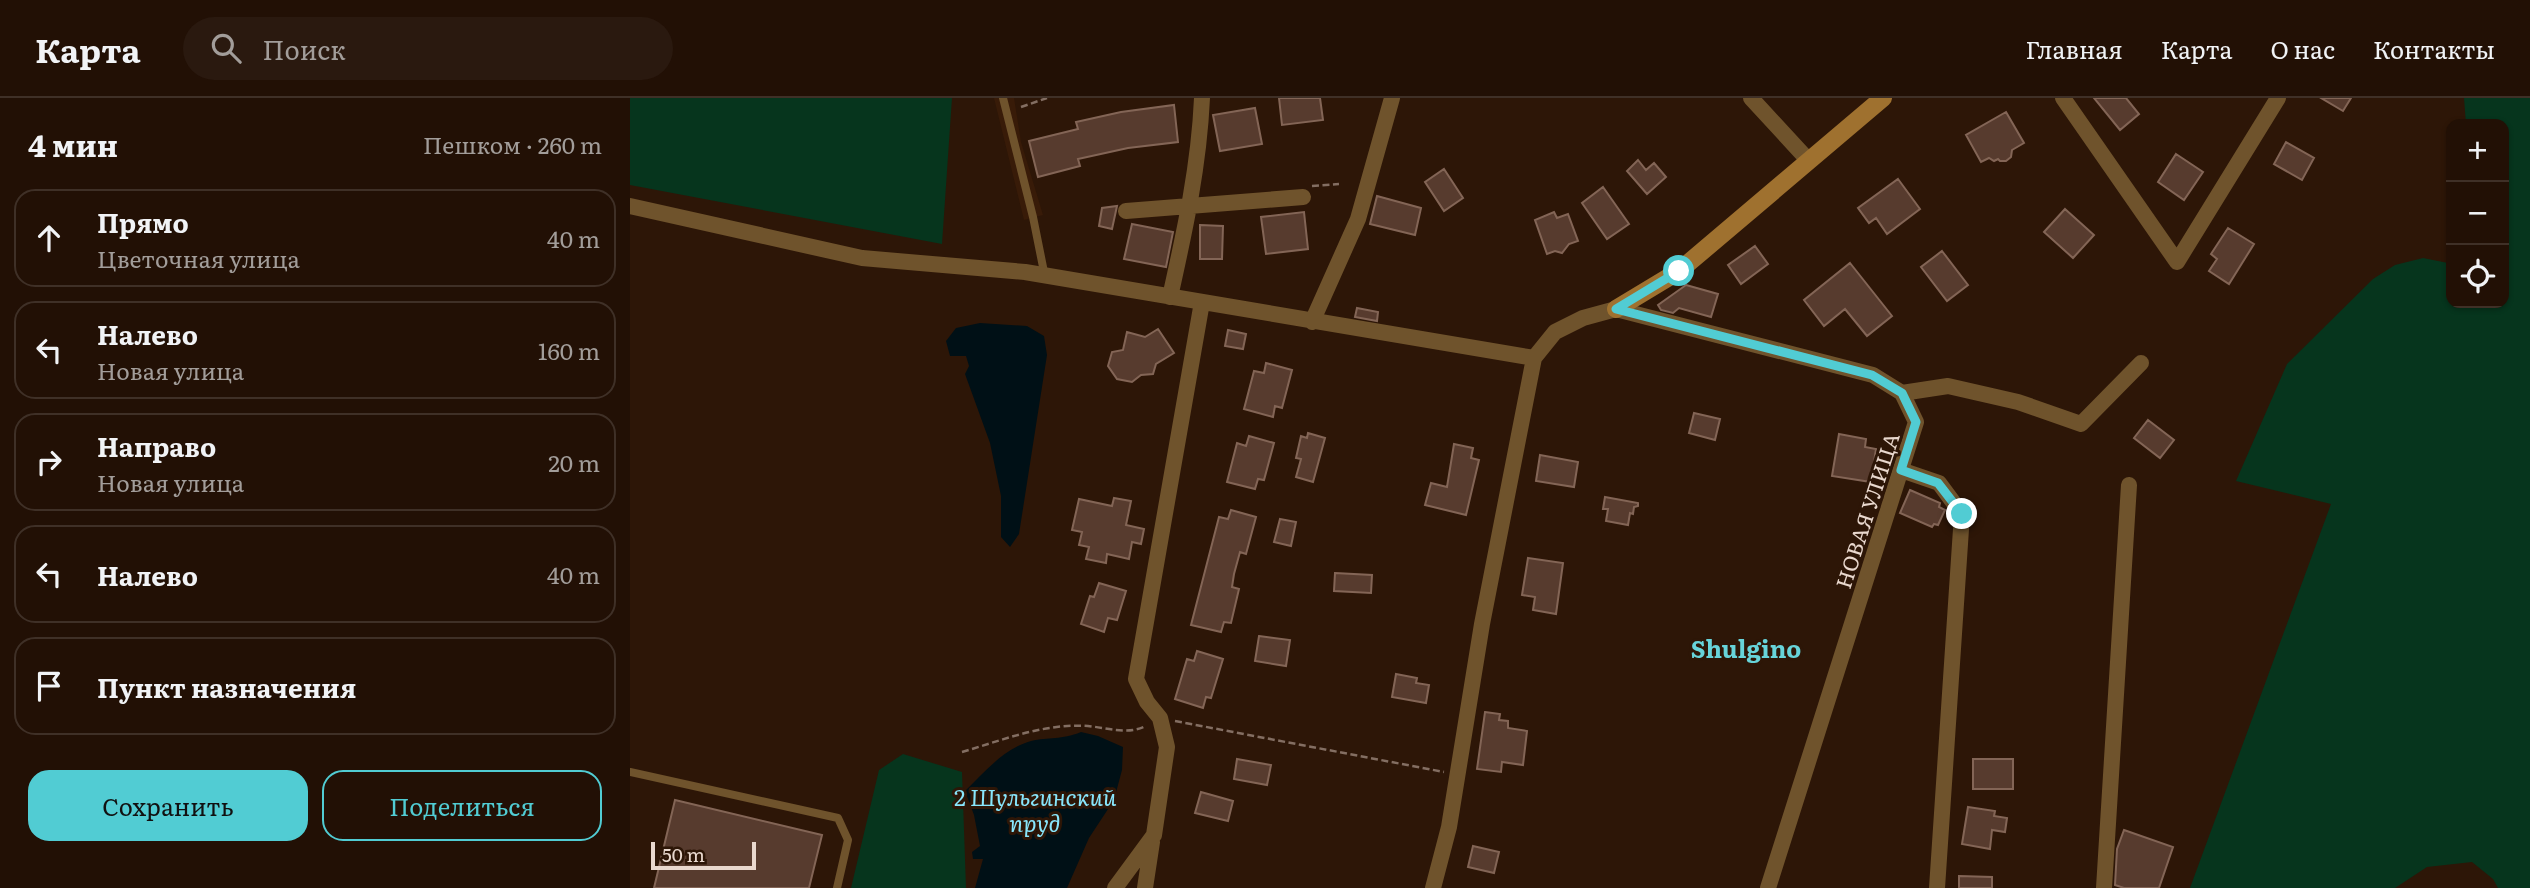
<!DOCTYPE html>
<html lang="ru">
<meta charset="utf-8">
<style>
:root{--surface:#221005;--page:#2a190f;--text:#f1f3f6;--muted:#a29d9a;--line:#3f3027;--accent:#51ccd3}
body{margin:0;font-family:Literata,serif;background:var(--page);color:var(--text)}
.controls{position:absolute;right:21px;top:21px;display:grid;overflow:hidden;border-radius:14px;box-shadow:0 2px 5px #0004}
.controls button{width:63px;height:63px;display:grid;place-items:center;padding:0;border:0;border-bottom:2px solid var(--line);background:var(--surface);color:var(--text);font:35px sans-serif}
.scale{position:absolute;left:21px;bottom:18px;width:105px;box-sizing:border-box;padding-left:7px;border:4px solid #e9d8ce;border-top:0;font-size:19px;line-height:24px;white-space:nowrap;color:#e9d8ce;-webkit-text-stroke:5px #2d1607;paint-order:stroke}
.stop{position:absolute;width:21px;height:21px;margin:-16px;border:5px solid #51ccd3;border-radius:50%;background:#fff}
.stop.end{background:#51ccd3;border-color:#fff;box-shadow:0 2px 7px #0008}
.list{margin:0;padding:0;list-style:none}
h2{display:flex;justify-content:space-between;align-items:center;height:91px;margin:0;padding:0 28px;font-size:30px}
h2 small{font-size:23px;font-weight:400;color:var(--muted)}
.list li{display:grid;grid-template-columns:46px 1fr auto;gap:21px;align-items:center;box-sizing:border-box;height:98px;margin:0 14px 14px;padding:0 14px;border:2px solid var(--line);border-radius:21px}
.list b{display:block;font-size:26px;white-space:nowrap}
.list p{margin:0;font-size:23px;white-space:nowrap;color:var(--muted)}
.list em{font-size:23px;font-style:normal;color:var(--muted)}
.actions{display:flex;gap:14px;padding:21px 28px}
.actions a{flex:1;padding:16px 0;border:2px solid var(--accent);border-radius:21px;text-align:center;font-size:24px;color:var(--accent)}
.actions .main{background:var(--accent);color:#111}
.icon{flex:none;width:38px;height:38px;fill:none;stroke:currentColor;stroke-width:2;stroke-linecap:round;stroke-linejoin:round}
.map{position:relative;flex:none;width:1900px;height:790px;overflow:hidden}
header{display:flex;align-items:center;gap:42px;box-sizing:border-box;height:98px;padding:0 35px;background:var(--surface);border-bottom:2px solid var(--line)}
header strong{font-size:33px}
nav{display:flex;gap:38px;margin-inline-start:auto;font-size:24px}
.search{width:490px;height:63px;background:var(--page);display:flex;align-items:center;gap:18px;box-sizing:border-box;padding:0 24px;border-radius:38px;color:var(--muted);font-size:26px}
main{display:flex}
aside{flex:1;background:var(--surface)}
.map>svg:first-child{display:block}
</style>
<header>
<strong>Карта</strong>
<div class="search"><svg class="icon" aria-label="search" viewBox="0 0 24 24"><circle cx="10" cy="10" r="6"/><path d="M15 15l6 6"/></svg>Поиск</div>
<nav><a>Главная</a><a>Карта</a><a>О нас</a><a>Контакты</a></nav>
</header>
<main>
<aside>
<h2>4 мин<small>Пешком · 260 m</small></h2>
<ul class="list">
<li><svg class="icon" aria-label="ahead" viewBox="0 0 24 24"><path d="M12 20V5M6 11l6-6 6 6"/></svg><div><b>Прямо</b><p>Цветочная улица</p></div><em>40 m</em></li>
<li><svg class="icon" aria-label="left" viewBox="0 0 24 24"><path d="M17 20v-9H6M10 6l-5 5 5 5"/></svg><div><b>Налево</b><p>Новая улица</p></div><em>160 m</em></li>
<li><svg class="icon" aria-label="right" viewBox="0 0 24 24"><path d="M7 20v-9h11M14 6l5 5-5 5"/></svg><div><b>Направо</b><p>Новая улица</p></div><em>20 m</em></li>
<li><svg class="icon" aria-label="left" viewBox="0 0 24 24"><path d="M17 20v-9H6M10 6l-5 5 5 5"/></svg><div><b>Налево</b></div><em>40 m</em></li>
<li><svg class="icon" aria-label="arrive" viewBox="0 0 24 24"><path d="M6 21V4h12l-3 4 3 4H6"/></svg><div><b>Пункт назначения</b></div></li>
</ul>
<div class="actions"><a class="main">Сохранить</a><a>Поделиться</a></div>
</aside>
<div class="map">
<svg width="1900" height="790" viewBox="0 0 1900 790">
<rect width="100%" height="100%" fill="#2d1607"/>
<!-- built -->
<path fill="#381b08" d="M364,0H384L391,44L413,117L394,122Z"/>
<!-- green -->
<path fill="#06351d" d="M0,0H322L312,146L0,87Z
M1834,0H1900V790H1868L1863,781L1842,764L1797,769L1765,790H1560L1701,406L1606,383L1657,266L1743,181L1765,167L1793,160L1818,165L1821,163V205H1874V26H1836Z
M273,656L332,674L336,790H221L249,672Z"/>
<!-- water -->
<path fill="#001016" d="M350,225L397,228L414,238L417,257L389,436L380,449L371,439V398L360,345L335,276L339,268L336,258H320L316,243L326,230Z
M451,634L468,638L493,649L492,672L484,702L459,740L437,790H345L353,761H343L342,754L350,748L344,717L335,693C355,674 373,651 401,643C419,639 431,642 451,634Z"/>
<!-- building -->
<path fill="#573b2e" stroke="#836556" stroke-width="2" d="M649,0H690L693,22L652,27Z
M1464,0H1496L1509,16L1490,32Z
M1691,0H1721L1713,13Z
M544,7L548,44L498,50L448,61L450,68L408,79L399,43L448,31L446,24L491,14Z
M625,10L632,46L590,53L583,17Z
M1376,14L1394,45L1382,52L1381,59L1376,63H1370L1368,61L1364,63L1359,60L1351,64L1336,37Z
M1656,44L1684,60L1672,82L1644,66Z
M1546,56L1573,74L1554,102L1528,84Z
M1008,62L1016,72L1024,65L1036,79L1017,96L997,73Z
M814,71L833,100L814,113L795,84Z
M1268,81L1290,111L1257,136L1246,120L1239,125L1228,110Z
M973,89L999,126L977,141L952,105Z
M747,98L791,110L785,137L740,126Z
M487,108L482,131L469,128L472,110Z
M1435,111L1464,137L1443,160L1414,134Z
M674,114L678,151L636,156L631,119Z
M924,114L927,120L938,116L948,143L939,146L932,155L925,153L917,156L905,122Z
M502,126L543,134L536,169L494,161Z
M570,127L593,128L592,161H570Z
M1598,130L1624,146L1599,186L1579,173L1587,161L1581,156Z
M1125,148L1138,166L1111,186L1098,167Z
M1312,153L1338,187L1317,203L1291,169Z
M1220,165L1262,218L1237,238L1215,211L1194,228L1174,202Z
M1056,187L1088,196L1081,219L1049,210L1043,215L1031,212L1028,207Z
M727,210L748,214L747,223L725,219Z
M528,231L544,255L526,266L523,276L511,277L502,284L487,281L478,268L482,254L493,252L497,234L515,239Z
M598,232L616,236L613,251L595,248Z
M636,265L662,272L652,310L645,308L643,319L614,311L624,273L634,275Z
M1064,315L1090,321L1085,342L1059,335Z
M1518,322L1544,342L1530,360L1504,340Z
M678,335L695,340L683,384L666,379L671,361L666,360L671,338L677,340Z
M1209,336L1236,341L1235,349L1246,351L1241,384L1202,378Z
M619,338L644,345L634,382L628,381L625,391L597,384L607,345L616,348Z
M824,346L843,350L841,360L849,362L836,417L795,407L801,385L817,389Z
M910,357L948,364L944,389L906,383Z
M1280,392L1310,405L1309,409L1315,412L1308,427L1304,426L1302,429L1270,415Z
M975,399L1008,405V408L1004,409L1003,416L1000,415L998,427L976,423L978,411H973Z
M484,400L501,403L496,427L514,431L511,446L502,444L499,461L477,456L476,465L456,461L459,449L449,447L452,434L442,432L449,401L482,408Z
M601,412L626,419L616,456L610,454L604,476L602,489L609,491L601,525L594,524L591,534L561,527L589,419L598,421Z
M650,421L666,424L661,448L644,444Z
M898,460L933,465L926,516L903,512L905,499L892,497Z
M705,475L742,477L741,495L704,493Z
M469,485L496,493L487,522L478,520L474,534L451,526L460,498L464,499Z
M629,538L660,542L656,568L625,563Z
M567,553L593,561L581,600L576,599L573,610L545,601L557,561L564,563Z
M766,576L787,580L786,585L799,587L796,605L762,599Z
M855,614L870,616L869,622L878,623V630L897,633L893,667L872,664L871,674L847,671Z
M607,661L641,667L637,687L604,681Z
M1343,661H1383V691H1343Z
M571,694L603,703L598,723L565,715Z
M45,702L192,737L179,790H24Z
M1338,709L1365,713L1364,718L1377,720L1375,734L1362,732L1360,751L1332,746Z
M1494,732L1543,749L1529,790H1494L1485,787L1487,751Z
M843,748L869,754L864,775L838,769Z
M1329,778L1362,779V790H1329Z"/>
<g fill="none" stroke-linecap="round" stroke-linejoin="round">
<!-- path -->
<path stroke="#836e62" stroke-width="2.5" stroke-dasharray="7 3.5" stroke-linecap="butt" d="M391,9L417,0
M682,88L709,86
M545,623L814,674
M332,654C373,642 414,625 458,628C478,630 498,637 516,628"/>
<!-- lane -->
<path stroke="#6f532c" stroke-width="8" d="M373,0L403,119L415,179
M0,674L208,720L218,742L207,790"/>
<!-- street -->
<path stroke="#6f532c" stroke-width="16" d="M1121,0L1179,63
M1433,0L1547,164L1648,0
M0,108L232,160L395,174L904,260
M496,113L673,99
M540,199C555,132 569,68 572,0
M682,224L728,121L762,0
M1272,295L1318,288L1388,304L1451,326L1511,265
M1271,372L1309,385L1332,416L1307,790
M485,790L524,737L537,649L530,620L517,604L506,581L572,204
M515,790L522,744
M803,790L819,729L852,526L904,260L925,234L953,220L986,211L1243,277L1272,295L1286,324L1138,790
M1474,790L1499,387"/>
<!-- secondary -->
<path stroke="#9f712f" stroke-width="18" d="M986,211L1049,173L1253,0"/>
</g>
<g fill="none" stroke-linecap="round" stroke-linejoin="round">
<!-- route -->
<path stroke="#51ccd3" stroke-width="9" d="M1049,173L986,211L1242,277L1272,295L1286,324L1271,372L1308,385L1332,416"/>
</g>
<g text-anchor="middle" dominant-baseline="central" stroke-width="6" stroke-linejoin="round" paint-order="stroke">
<!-- street labels -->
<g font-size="21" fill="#e9d8ce" stroke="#2d1607">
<text transform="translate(1236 412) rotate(-72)">НОВАЯ УЛИЦА</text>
</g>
<!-- water labels -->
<g font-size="23" font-style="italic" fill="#88e6fc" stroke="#2d1607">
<text x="405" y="698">2 Шульгинский<tspan x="405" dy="26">пруд</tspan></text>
</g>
<!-- quarter labels -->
<g font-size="24" font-weight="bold" fill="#67d4da" stroke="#2d1607">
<text x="1116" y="549">Shulgino</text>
</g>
</g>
</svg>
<div class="controls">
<button>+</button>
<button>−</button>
<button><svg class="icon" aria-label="locate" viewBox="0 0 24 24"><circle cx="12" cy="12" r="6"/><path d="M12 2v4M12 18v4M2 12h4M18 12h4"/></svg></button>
</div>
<div class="scale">50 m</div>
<div class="stop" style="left:1049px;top:173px"></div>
<div class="stop end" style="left:1332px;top:416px"></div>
</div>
</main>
